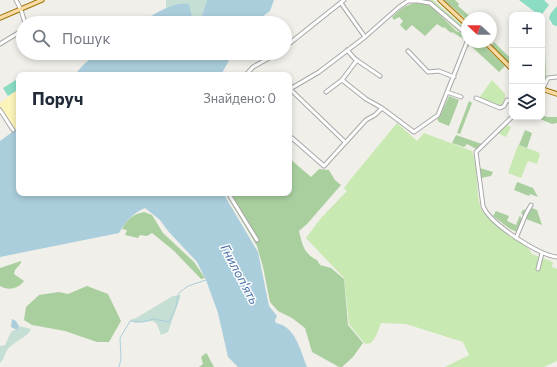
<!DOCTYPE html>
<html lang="uk">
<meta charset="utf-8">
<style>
:root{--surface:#fff;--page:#f2f2f3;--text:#1f2937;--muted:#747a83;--line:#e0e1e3}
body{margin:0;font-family:Commissioner,sans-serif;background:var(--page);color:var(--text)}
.controls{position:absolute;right:12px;top:12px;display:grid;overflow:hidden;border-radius:8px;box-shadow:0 2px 6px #0003}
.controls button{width:36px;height:36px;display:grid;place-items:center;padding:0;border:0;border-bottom:1px solid var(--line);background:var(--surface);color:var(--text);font:20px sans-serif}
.compass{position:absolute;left:461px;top:12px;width:36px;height:36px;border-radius:50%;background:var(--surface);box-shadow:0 2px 6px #0003;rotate:292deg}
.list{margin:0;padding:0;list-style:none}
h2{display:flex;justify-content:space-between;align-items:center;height:52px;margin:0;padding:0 16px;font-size:17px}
h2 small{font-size:13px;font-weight:400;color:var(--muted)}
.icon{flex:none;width:22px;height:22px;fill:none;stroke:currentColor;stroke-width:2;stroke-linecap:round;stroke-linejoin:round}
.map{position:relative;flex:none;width:557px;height:367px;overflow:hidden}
.search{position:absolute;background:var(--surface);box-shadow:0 2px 6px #0003;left:16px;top:16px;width:276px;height:44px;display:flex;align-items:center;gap:10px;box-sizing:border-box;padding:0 14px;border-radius:22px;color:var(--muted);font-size:15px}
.panel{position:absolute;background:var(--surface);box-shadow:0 2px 6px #0003;left:16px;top:72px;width:276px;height:124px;border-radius:8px}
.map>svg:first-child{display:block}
</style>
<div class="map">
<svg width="557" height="367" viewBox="0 0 557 367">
<rect width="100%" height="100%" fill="#f1efe9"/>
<!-- grass -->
<path fill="#c8e9b1" d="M417,0H433L467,29L465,34L456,30L430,5Z
M492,80L505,94C505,100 504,104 499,107L479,98Z
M397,123L417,141L424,133L472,151C479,169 475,200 483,212C490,222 502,231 511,237C519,243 528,245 532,254L553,262L552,267L557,269V361L544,367H445L469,355L463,342L406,324L381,323L376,336L371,343L365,344L349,324L344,278L306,238L321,218L347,191L344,188L350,180Z
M507,125L511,127L506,137L497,133Z
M518,145L538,152L540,154L537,164L528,161L521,178L508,173Z"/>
<!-- forest -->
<path fill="#a9cf9f" d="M444,0H455L459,4L458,6L472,18H467V20Z
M417,3L430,5L456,31L465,34V40L452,32L451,33L444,27L443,28L437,24L425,36L412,25L406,31L400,25L403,21L399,17L394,20L392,17C400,10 405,4 417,3Z
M469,42H480L505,66L499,72L470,45L467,48Z
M494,42L512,60V67L491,46Z
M542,48L545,49L546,77L543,83L542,82Z
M449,96L459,100L449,126L439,122L437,119L440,116Z
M469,101L472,103L460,134L457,133Z
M542,115L547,117H557V123L552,124L540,119Z
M525,130L532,133L527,148L519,145Z
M456,135L482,144L476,149L467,144L464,147L452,143Z
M289,158L311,177L319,169L329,170L335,180L341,185L307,224L299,231C302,244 304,254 317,260L320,265L331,268L344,279L348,325L363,343L353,357L342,367H339L312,352L305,328L292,318L278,311L270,302L263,267L257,246L225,193H289Z
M480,168L493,172L491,176L481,178Z
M517,182L533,188L538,197L530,194L529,196L514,190Z
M532,208L537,210L542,225L526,219L521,213L523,210Z
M496,211L509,216L507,221L516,225L520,215C523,221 520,227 517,232L510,229L493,216Z
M144,212L152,215L163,233L194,262L205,278L201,279L173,250L152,233L147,236L140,235L138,238L125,235L127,230L122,229C127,219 134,214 144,212Z
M21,261V263L15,270L14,274L24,281C18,289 8,291 0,286V268Z
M87,286L108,294L121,321L109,342H97L65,331L32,325L24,320L26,307L39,295L59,292L68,294Z
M206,353L207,354L214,367H199L203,364L201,357Z"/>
<!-- wetland -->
<path fill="#c6dfd5" d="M166,0H207L202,15L197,21L192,17L166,8Z
M181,295L168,332L161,335L157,324L153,321L135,323L130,320L136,318L173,296Z
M19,326L31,329C26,339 14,341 8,349C4,354 5,359 0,363V346L5,345L11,332L14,330H17Z"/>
<!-- sand -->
<path fill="#fdf4bb" d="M19,89V125L15,129L0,108V103Z"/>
<!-- pitch -->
<path fill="#8addc3" d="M519,0H544L549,5L542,14L539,15Z
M557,6V26L553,25L549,18L551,13Z
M19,78V89L8,96L3,88Z"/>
<!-- water -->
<path fill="#abcedd" d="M207,0H274L270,11L254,23H140C154,15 172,1 189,4L192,17L197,21L202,15Z
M102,53H233L221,75H75C82,65 91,56 102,53Z
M19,127V193H223L258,252L269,306L277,316L275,320L276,323C296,327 300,350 307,367H238L228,357L218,313L206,280L197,262L168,231L160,220L145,208C133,213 125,222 119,233L0,257V141Z
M12,319L16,321L19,326L17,330L11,327Z"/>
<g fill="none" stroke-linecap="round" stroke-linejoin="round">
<!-- stream -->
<path stroke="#abcedd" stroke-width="1" d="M119,367L121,359L120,338L130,321L142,322L153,319L169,322L176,307L178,295L180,292L188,286L206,280"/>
<!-- minor casing -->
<g stroke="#a8a8a8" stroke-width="5">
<path id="minor" d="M16,0L21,10L25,23
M341,3L365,37
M0,44L23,30
M285,47L344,0
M347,50L355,59L380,76
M408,51L428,72L439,71L454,77
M246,75L253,67L278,53
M342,80L366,99L382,108L414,132L438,115L467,42
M542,90L548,78L557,77
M326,92L342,80L357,60
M447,92L461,97
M476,98L500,108L504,106L507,100L512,102
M0,110L13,130
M512,117L476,152L483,206C490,224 539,255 557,257
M292,138L324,166L366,120L375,115L382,108
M345,142L290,89L319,72L365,37L399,7L408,1H418L430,3L463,31L467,33
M228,193L257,240
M516,238L526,214L531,205
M538,269L542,253"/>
</g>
<!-- major casing -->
<g stroke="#9b7404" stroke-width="5.5">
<path id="major" d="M440,0L467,25
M0,18L42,0
M485,42L512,69
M542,89L557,94"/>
</g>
<!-- minor -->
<use href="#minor" stroke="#fff" stroke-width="3"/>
<!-- major -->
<use href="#major" stroke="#fadba5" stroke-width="3.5"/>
</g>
<g text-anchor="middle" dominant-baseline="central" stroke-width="3" stroke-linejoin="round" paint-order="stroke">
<!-- water labels -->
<g font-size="13" font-style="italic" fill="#4c74a8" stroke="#fff">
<text transform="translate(240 274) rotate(62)">Гнилоп'ять</text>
</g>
</g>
</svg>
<div class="controls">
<button>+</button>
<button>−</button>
<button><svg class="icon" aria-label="layers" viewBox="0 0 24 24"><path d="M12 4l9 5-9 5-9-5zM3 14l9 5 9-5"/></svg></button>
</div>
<svg class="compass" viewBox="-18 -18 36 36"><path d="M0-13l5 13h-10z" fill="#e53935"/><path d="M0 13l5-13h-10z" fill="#747a83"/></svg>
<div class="search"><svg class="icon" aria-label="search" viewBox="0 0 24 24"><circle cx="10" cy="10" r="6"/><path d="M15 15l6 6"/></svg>Пошук</div>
<section class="panel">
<h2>Поруч<small>Знайдено: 0</small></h2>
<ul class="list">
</ul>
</section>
</div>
